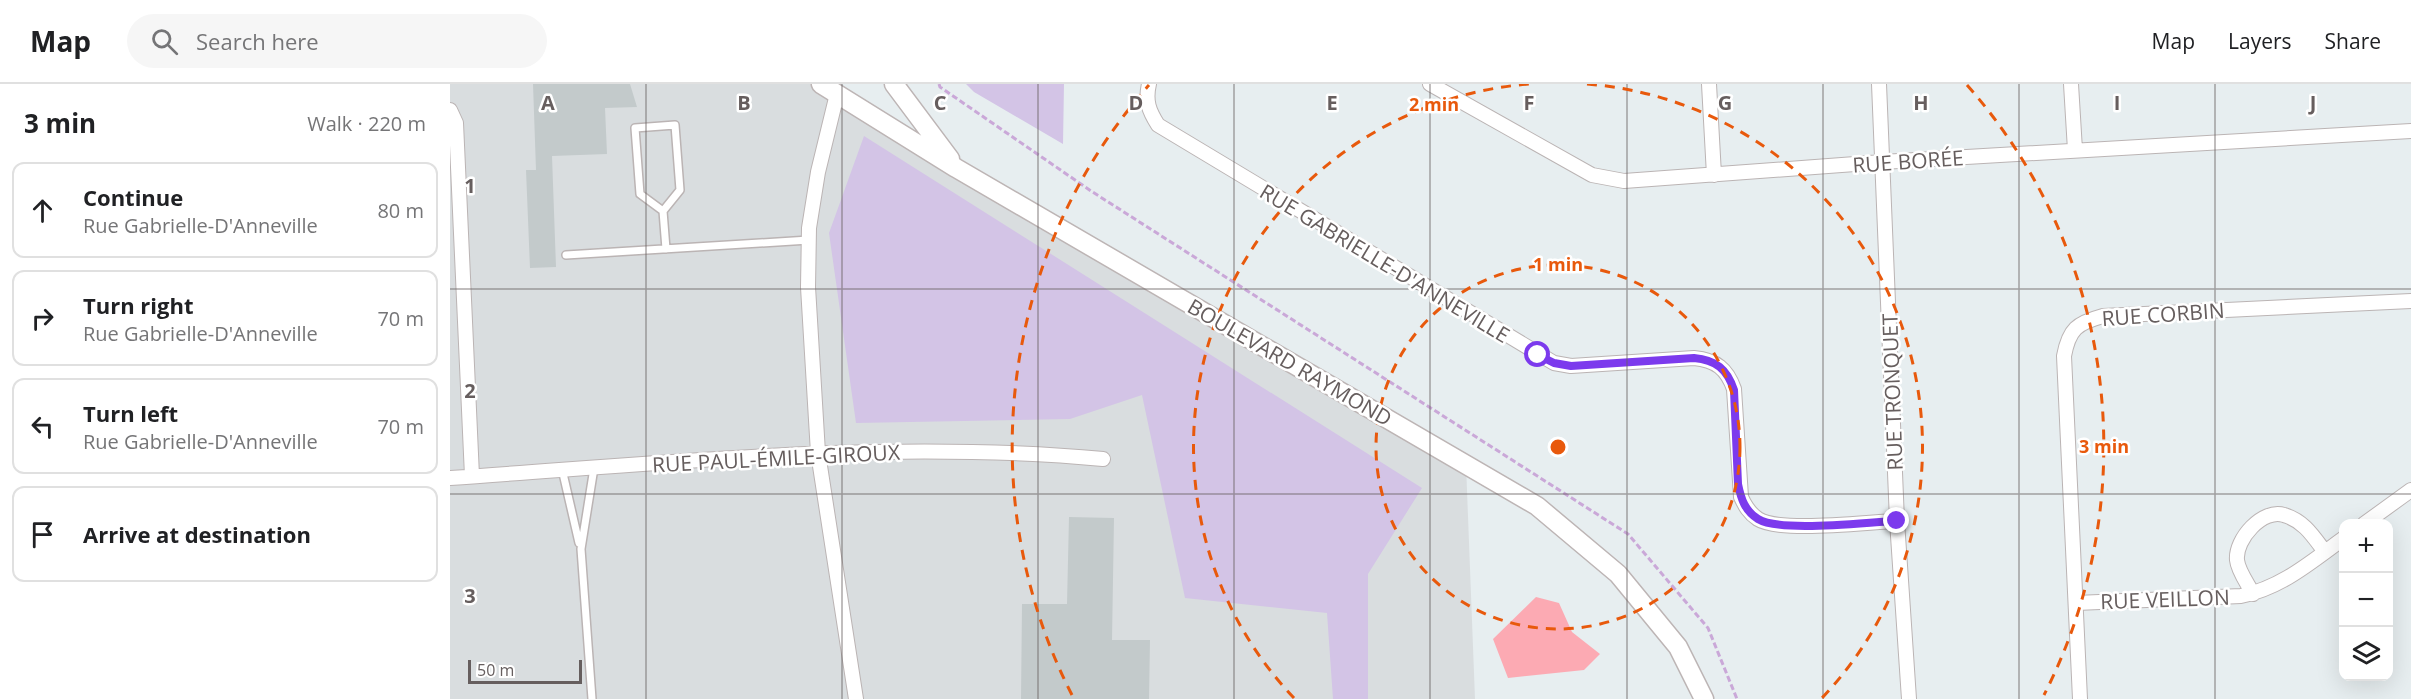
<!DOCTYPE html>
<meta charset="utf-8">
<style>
:root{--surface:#fff;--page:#f6f6f6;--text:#202124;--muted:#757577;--line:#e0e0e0}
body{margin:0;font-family:"Open Sans",sans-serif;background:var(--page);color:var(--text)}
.controls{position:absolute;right:18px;bottom:18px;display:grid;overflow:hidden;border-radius:12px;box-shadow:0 6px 24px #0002}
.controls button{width:54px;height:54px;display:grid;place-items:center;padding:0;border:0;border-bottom:2px solid var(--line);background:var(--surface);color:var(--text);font:30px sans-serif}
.scale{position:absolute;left:18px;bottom:15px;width:114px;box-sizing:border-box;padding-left:6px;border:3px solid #665e5e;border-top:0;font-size:16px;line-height:21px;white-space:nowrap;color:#665e5e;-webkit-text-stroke:4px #fff;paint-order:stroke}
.stop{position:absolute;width:18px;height:18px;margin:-14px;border:4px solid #7c3aed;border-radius:50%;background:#fff}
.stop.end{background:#7c3aed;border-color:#fff;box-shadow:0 2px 6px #0008}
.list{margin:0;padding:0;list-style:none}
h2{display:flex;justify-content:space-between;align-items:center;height:78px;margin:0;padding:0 24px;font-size:26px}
h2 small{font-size:20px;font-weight:400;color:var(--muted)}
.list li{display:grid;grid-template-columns:39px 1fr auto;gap:18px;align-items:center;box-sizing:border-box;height:96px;margin:0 12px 12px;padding:0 12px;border:2px solid var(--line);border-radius:12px}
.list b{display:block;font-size:22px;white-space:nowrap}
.list p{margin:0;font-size:20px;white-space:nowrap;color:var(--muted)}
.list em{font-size:20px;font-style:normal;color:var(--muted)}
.icon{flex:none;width:33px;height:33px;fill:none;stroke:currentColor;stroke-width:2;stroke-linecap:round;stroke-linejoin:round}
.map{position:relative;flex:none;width:1961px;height:615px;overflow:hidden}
header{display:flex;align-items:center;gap:36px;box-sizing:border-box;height:84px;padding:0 30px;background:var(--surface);border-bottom:2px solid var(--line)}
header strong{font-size:28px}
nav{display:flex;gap:33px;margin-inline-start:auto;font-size:21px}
.search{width:420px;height:54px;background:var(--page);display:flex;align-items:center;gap:15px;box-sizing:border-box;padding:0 21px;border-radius:33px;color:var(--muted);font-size:22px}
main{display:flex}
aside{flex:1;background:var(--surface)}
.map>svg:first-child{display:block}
</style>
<header>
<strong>Map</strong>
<div class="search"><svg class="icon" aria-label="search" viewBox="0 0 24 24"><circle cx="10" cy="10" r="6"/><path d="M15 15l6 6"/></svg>Search here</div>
<nav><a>Map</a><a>Layers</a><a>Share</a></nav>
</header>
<main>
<aside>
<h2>3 min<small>Walk · 220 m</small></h2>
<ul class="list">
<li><svg class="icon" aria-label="ahead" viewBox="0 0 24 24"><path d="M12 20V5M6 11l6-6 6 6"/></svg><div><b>Continue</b><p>Rue Gabrielle-D'Anneville</p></div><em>80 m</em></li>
<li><svg class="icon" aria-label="right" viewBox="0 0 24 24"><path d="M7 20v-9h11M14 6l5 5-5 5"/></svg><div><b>Turn right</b><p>Rue Gabrielle-D'Anneville</p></div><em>70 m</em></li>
<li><svg class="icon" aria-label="left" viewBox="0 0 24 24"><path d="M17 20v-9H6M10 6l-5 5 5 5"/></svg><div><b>Turn left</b><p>Rue Gabrielle-D'Anneville</p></div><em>70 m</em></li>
<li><svg class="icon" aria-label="arrive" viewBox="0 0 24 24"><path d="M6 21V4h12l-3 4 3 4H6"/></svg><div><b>Arrive at destination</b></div></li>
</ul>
</aside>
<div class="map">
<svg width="1961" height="615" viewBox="0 0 1961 615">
<rect width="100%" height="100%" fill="#e7eef0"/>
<!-- industrial -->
<path fill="#d9dddf" d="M0,0H371L1016,380L1025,615H0Z"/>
<!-- green -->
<path fill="#d3c4e6" d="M516,0H614L613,60L524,8Z
M414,52L972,404L918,490V615H883L877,529L735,514L692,311L620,335L406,339L379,149Z"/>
<!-- water -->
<path fill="#fcaab3" d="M1086,513L1109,519L1122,548L1150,570L1134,586L1058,594L1043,555Z"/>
<!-- building -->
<path fill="#c3cacb" d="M83,0H180L187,23L155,24L157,70L102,72L106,183L80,184L76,86H86Z
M619,433L664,434L662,556H700L699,615H571L572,520H617Z"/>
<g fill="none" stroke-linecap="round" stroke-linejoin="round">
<!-- lane casing -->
<g stroke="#bbb4b4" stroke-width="10">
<path id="lane" d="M213,127L190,110L185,44L225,41L230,106L213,127L216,165
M116,171L359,156
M112,385L129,459
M142,615L131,465L144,384"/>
</g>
<!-- street casing -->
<g stroke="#bbb4b4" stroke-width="16">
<path id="street" d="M699,0C695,17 699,27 708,41L1104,279L1121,282L1244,274C1266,276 1277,285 1284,305L1291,413C1295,422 1299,429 1308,435C1330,449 1417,438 1447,437
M980,0L1142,91L1174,97L1432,78L1961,47
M1259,0L1264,91
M1429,0L1447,437L1459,615
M1621,0L1625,66
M387,10L368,88L359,144L358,203L368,369L406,615
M0,26L6,39L22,392
M0,394C217,379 436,355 653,375
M1914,440L1961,406
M1803,510C1798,500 1788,487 1787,476C1785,455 1813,424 1834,431C1854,437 1863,452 1875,468
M1626,519L1791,512C1831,504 1861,478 1894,454
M1630,615L1614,272C1619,245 1627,239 1653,232L1961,217"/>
</g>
<!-- secondary casing -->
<g stroke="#bdb5b5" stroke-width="21">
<path id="secondary" d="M371,0L506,84L1087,422L1168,490L1228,563L1254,615
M444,0L500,75"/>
</g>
<!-- path -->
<path stroke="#caa8d8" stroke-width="3" stroke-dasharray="6 3" stroke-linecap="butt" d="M489,0L490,3L641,107L1178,450L1258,544L1287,615"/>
<!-- lane -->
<use href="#lane" stroke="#fff" stroke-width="7"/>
<!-- street -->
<use href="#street" stroke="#fff" stroke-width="14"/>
<!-- secondary -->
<use href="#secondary" stroke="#fff" stroke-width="18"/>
</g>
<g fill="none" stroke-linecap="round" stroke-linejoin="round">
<!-- route -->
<path stroke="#7c3aed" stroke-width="8" d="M1088,271L1104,279L1121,282L1244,274C1266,276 1277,285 1284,306L1288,400C1291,415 1295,427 1308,435C1331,449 1417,438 1447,437"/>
</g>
<!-- grid -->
<path fill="none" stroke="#665e5e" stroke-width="1.5" stroke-opacity="0.55" d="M196,0V615M392,0V615M588,0V615M784,0V615M980,0V615M1177,0V615M1373,0V615M1569,0V615M1765,0V615M0,205H1961M0,410H1961"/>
<!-- distance rings -->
<g fill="none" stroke="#e8590c" stroke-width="3" stroke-dasharray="10 8">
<circle cx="1108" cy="363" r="182"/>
<path d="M844 614A364 364 0 0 1 1079 0M1137 0A364 364 0 0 1 1372 614"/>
<path d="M622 611A546 546 0 0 1 699 1M1517 1A546 546 0 0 1 1594 611"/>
</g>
<g text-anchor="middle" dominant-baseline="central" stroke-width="5" stroke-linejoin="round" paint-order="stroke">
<!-- street labels -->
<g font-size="21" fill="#665e5e" stroke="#fff">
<text transform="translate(1458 77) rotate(-4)">RUE BORÉE</text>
<text transform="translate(935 179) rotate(31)">RUE GABRIELLE-D'ANNEVILLE</text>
<text transform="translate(1713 230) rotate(-4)">RUE CORBIN</text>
<text transform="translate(840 278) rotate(30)">BOULEVARD RAYMOND</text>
<text transform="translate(1442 308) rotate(-92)">RUE TRONQUET</text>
<text transform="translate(326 374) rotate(-3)">RUE PAUL-ÉMILE-GIROUX</text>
<text transform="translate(1715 515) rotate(-2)">RUE VEILLON</text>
</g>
</g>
<g font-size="20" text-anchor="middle" font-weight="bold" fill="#665e5e" stroke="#fff" stroke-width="5" stroke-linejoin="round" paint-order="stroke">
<text x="98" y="26">A</text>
<text x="294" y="26">B</text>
<text x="490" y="26">C</text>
<text x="686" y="26">D</text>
<text x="882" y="26">E</text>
<text x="1079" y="26">F</text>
<text x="1275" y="26">G</text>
<text x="1471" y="26">H</text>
<text x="1667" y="26">I</text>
<text x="1863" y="26">J</text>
<text x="20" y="109">1</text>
<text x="20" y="314">2</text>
<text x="20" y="519">3</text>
</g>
<circle cx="1108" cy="363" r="9" fill="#e8590c" stroke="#fff" stroke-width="3"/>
<g font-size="18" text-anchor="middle" font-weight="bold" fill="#e8590c" stroke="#fff" stroke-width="5" stroke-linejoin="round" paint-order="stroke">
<text x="984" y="27">2 min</text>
<text x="1108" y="187">1 min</text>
<text x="1654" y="369">3 min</text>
</g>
</svg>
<div class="controls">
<button>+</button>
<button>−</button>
<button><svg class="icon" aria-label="layers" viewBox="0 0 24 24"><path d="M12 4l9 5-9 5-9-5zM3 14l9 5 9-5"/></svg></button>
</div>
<div class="scale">50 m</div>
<div class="stop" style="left:1088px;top:271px"></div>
<div class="stop end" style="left:1447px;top:437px"></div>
</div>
</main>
